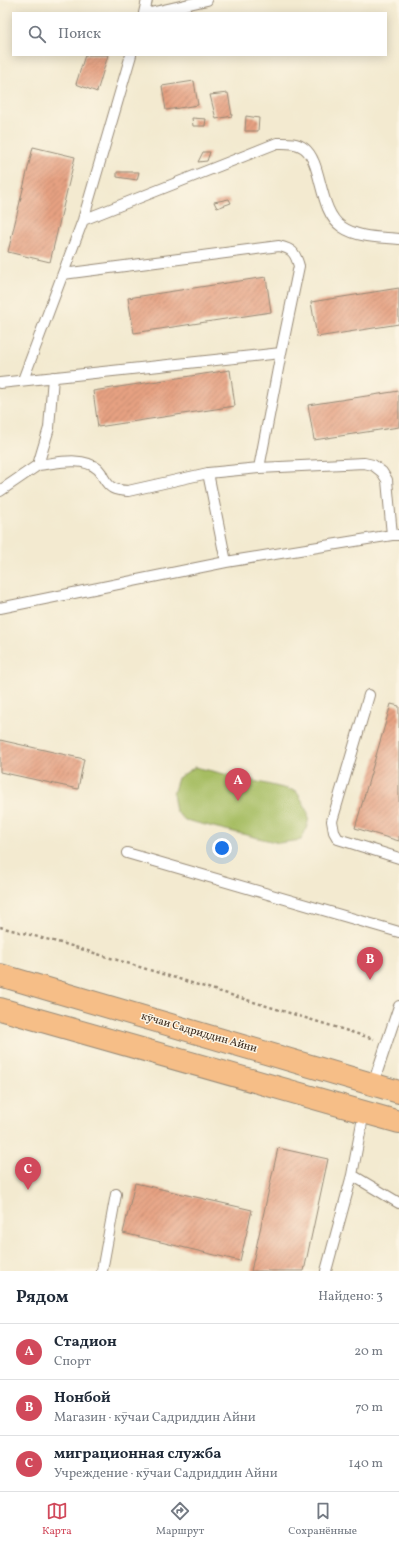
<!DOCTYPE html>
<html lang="ru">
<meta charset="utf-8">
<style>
:root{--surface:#fff;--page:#f6f6f7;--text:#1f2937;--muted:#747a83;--line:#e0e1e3;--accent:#d1495b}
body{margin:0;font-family:Vollkorn,serif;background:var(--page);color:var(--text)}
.you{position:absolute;left:222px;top:848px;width:14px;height:14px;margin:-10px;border:3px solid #fff;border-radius:50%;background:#1a73e8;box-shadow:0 0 0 6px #1a73e833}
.badge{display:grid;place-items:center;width:26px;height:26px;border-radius:50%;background:var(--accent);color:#fff;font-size:13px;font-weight:700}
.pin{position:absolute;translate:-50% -33px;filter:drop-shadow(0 1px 2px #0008)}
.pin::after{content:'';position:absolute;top:21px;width:14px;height:12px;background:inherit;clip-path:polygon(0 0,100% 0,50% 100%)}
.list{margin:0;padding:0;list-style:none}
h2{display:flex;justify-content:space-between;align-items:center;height:52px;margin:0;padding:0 16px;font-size:17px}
h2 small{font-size:13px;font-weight:400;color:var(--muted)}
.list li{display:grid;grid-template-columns:26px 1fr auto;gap:12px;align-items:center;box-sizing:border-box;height:56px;padding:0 16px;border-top:1px solid var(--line)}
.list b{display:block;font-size:15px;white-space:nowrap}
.list p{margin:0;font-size:13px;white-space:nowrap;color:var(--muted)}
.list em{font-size:13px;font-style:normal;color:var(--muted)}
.icon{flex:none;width:22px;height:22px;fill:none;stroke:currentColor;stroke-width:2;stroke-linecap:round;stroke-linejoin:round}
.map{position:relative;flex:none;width:399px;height:1271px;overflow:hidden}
.search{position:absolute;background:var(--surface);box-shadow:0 2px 10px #0003;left:12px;right:12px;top:12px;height:44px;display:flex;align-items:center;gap:10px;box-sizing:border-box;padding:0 14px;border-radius:0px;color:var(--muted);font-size:15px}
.sheet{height:220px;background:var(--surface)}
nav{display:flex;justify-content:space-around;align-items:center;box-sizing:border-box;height:56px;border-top:1px solid var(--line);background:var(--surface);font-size:11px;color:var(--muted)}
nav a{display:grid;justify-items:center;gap:2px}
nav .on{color:var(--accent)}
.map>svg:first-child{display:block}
</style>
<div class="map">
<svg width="399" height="1271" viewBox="0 0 399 1271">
<defs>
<pattern id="building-hatch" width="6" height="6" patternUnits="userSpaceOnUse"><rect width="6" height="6" fill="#e6a182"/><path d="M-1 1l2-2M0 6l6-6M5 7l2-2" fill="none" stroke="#bc836a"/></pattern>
</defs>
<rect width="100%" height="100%" fill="#fcf5e5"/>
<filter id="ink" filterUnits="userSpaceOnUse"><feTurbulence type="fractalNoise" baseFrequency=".025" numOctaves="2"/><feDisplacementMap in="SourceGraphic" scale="8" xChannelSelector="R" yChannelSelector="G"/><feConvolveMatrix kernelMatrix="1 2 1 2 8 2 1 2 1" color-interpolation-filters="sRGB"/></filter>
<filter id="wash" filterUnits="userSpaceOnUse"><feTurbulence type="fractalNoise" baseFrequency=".012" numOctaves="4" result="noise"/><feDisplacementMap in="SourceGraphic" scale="16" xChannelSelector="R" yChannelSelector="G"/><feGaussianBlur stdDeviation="0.9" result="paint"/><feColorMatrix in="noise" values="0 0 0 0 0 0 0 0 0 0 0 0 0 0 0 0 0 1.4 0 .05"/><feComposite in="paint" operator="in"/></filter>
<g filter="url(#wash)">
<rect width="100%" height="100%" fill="#f3ead0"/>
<!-- garden -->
<path fill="#a6bd62" stroke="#707440" d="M195,767L296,791C310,813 313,816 301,840L279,843L185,820L176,812L173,794L178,778Z"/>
<g id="blocks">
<!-- building -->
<path fill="url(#building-hatch)" d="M85,55H108L97,92L76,84Z
M194,81L198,105L166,110L162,86Z
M228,93L232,116L216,119L210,95Z
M246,116L259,118L258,131H245Z
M192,118L206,119L205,126H193Z
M33,147L75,157L50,262L8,252Z
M203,152H210L207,161L198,162Z
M117,172H139L137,180L117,177Z
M229,199L231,203L217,208L214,202Z
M266,277L271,312L134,333L128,298Z
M399,288V324L317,337L311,302Z
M230,370L235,406L98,427L93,391Z
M399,391V427L314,440L308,405Z
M391,704L399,706V841L355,828Z
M0,740L84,759L78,789L0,772Z
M278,1148L328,1159L304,1271H251Z
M135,1183L252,1210L240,1261L123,1233Z"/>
</g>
</g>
<g filter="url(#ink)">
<use href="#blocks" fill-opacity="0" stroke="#978a77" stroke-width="1"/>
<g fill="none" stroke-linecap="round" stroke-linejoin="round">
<!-- lane casing -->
<g stroke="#978a77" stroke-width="12">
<path id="lane" d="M144,13L147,0
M150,13L207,0
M83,220L277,143C286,143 296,142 304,148C323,162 318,211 342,227C358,238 381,237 399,239
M23,380L83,220L131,55
M0,383L281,353L299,266C295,252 292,249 279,246L63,274
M38,465C57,463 82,456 98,469C100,471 102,474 103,477C110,489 114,490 128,491L208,473L259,468L364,463L373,465L382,472L387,480L392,535H399
M259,468L281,353
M208,473L226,562
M0,491L38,465L49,428L53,377
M0,608L226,562L392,535
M369,695L332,821L334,832L338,839L399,858
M127,853L399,932
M373,1084L399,1006
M364,1112L352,1175L399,1203
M102,1271L116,1194
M326,1271L352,1175"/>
</g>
<!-- highway casing -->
<g stroke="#978a77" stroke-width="24">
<path id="highway" d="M0,975L399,1092
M0,1009L399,1122"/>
</g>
<!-- path -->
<path stroke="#978a77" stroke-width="2.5" stroke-dasharray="3 3" stroke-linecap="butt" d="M0,927L65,944L374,1039"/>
<!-- lane -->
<use href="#lane" stroke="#fff" stroke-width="10"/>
<!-- highway -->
<use href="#highway" stroke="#f6be87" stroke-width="22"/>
</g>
</g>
<g text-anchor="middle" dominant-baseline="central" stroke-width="3" stroke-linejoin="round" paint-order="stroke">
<!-- street labels -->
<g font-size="11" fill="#3b2a1e" stroke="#fcf5e5">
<text transform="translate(199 1033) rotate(16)">кӯчаи Садриддин Айни</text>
</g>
</g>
</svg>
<div class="you"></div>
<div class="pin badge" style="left:238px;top:801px">A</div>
<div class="pin badge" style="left:370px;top:980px">B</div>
<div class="pin badge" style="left:28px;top:1190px">C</div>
<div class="search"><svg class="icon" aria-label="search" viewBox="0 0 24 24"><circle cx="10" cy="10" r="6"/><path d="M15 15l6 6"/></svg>Поиск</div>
</div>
<section class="sheet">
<h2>Рядом<small>Найдено: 3</small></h2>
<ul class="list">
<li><span class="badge">A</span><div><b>Стадион</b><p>Спорт</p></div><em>20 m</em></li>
<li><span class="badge">B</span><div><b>Нонбой</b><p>Магазин · кӯчаи Садриддин Айни</p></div><em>70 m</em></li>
<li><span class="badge">C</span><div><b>миграционная служба</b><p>Учреждение · кӯчаи Садриддин Айни</p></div><em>140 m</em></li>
</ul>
</section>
<nav>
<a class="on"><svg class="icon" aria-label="map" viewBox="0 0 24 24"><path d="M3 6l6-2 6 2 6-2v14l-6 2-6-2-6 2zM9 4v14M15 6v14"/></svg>Карта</a>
<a><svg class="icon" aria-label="directions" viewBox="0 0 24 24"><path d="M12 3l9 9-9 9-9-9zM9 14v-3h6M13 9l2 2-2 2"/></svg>Маршрут</a>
<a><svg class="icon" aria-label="saved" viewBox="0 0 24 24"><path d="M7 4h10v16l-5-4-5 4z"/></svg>Сохранённые</a>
</nav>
